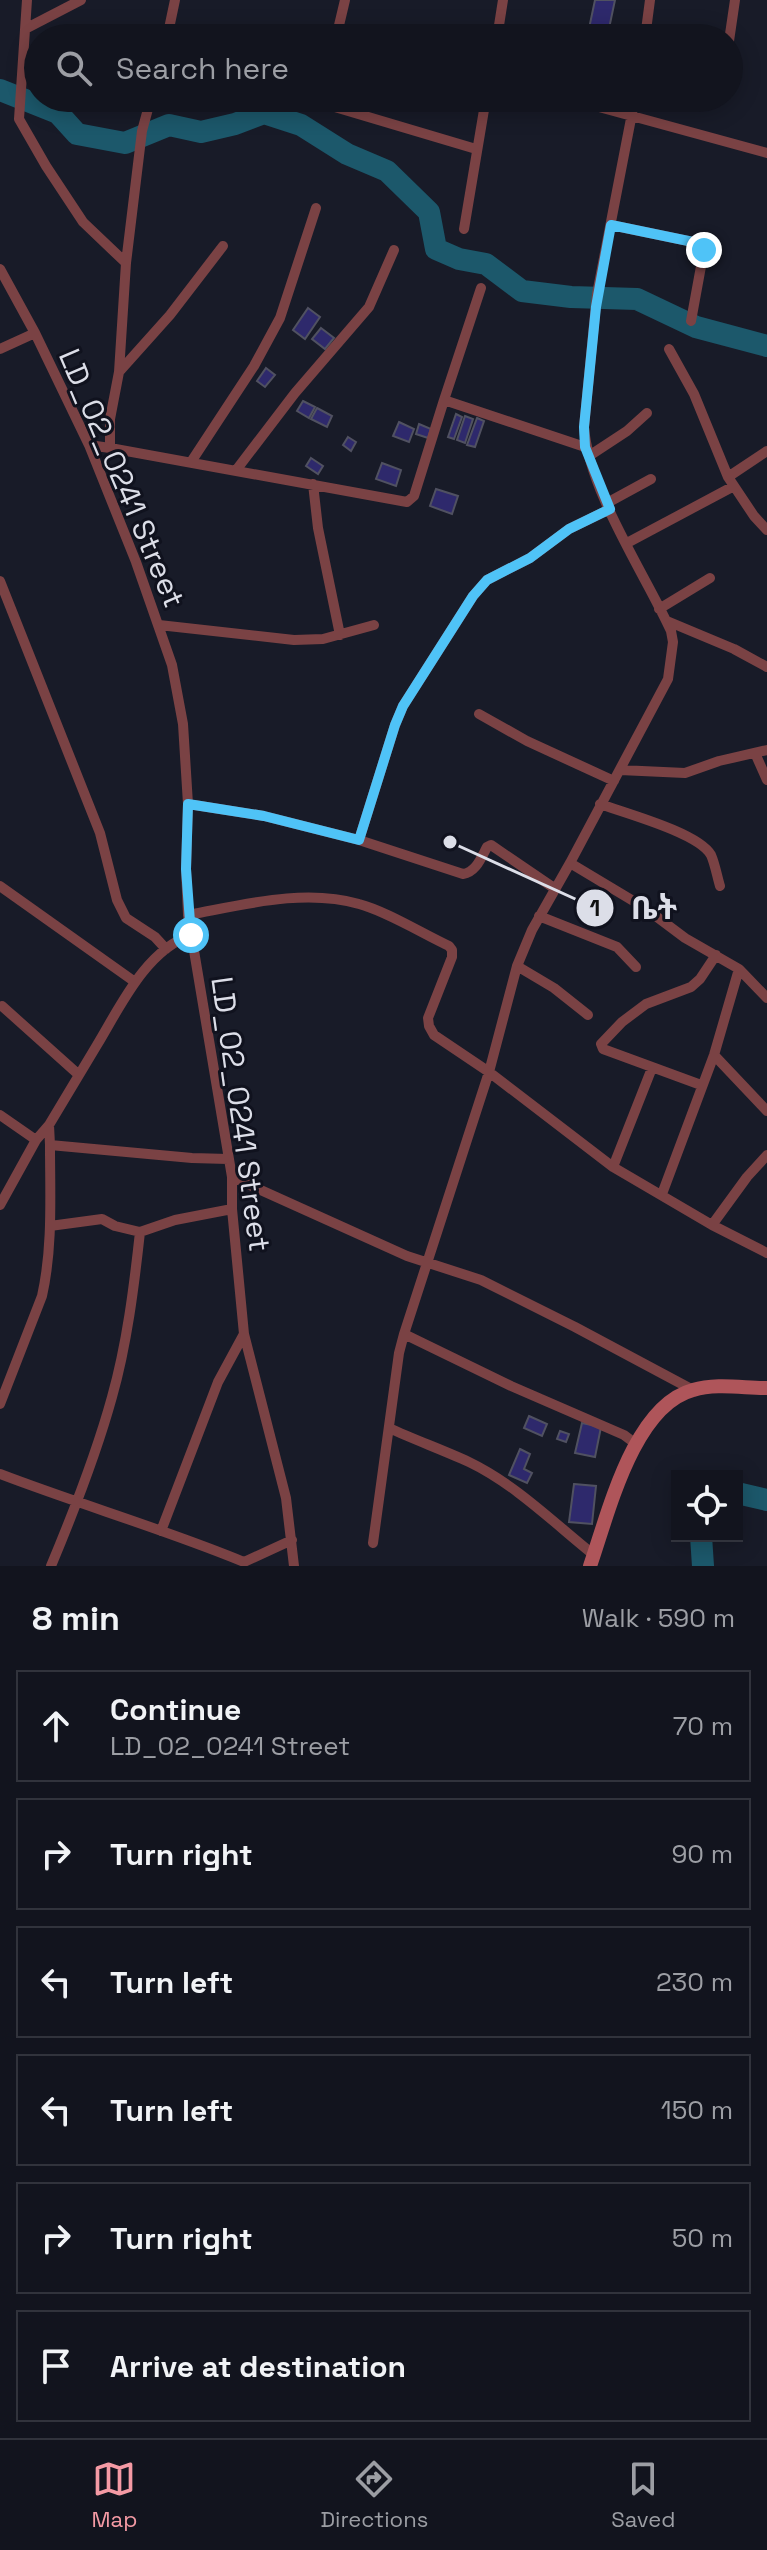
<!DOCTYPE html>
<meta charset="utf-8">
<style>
:root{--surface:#12141e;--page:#1f212b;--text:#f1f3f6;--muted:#9c9ea4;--line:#31333c;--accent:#f49aa4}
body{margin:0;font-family:"Space Grotesk","Noto Sans Ethiopic",sans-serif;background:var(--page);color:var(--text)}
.controls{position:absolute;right:24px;bottom:24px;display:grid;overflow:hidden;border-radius:0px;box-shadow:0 4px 20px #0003}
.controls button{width:72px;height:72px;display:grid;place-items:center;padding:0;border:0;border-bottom:2px solid var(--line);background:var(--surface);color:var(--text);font:40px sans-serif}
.stop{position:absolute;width:24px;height:24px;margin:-18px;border:6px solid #4fc3f7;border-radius:50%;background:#fff}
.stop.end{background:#4fc3f7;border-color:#fff;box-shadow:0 2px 8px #0008}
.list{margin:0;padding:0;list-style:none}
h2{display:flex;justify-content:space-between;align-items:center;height:104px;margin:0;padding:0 32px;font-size:34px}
h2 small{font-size:26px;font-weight:400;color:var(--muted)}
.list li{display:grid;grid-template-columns:52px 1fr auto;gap:24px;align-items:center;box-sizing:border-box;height:112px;margin:0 16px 16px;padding:0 16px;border:2px solid var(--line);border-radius:0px}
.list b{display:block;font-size:30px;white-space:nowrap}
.list p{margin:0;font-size:26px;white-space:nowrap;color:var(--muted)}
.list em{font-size:26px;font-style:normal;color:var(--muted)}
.icon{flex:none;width:44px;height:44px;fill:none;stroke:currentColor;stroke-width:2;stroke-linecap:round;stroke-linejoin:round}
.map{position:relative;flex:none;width:767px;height:1566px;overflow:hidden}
.search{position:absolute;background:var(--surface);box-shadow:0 4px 20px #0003;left:24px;right:24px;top:24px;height:88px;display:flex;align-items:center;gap:20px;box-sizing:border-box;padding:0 28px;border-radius:44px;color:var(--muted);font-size:30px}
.sheet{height:872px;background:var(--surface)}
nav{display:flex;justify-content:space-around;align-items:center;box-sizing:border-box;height:112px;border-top:2px solid var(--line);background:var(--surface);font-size:22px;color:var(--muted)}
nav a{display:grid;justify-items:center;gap:4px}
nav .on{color:var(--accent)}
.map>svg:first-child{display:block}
</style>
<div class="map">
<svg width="767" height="1566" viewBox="0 0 767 1566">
<rect width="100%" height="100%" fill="#181b28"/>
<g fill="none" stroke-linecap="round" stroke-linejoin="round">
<!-- river -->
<path stroke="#1c586b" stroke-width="22" d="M0,90L58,113L77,134L125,143L169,125L201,132L235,124L264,113L301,125L347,154L387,171L429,212L436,249L459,259L486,264L522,291L571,297L637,299L696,327L767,346
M737,1493L767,1500
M701,1536L703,1566"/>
</g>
<!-- building -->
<path fill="#2e296c" stroke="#505161" stroke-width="2" d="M595,0H615L607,38H587Z
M308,308L320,317L305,339L293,330Z
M321,328L334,338L325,349L312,339Z
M266,368L275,375L265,387L257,381Z
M303,401L315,407L309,418L297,411Z
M317,408L332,416L327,427L311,419Z
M456,414L462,417L454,439L448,437Z
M465,416L473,419L465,443L457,440Z
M477,418L484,421L475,447L467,445Z
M399,422L414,429L409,442L393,436Z
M419,424L431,429L428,438L416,434Z
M348,437L356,442L351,451L343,445Z
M311,458L323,466L318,474L306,466Z
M382,463L401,470L396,486L376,479Z
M436,489L458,496L452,514L430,506Z
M529,1416L547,1424L542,1436L524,1428Z
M582,1423L601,1427L595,1457L575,1453Z
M560,1431L569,1434L566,1442L557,1439Z
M520,1449L530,1454L524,1469L532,1473L527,1483L509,1475Z
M574,1484L596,1486L592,1524L569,1522Z"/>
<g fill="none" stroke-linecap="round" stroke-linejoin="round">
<!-- minor -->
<path stroke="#7a4244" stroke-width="10" d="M27,0L19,119L46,166L83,222L126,263
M27,28L81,0
M337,32L352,38
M167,38L175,0
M336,38L345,0
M497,38L503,0
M645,38L650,0
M729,41L735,0
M323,98L324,103L328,105L476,149
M566,98L767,153
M635,98L597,294L584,427C589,492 644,572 671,631L673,642L668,679L570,863L532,930L517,966L489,1072L404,1334L511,1386L624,1435L636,1444
M611,225L698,243L704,250L691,321
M464,229L486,98
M0,269L35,333L89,445L136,562L172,665L183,724L188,804L186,869L188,915L232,1177V1209L244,1334L286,1498L294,1566
M0,349L35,333
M669,349L694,394L728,477L754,516L767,530
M119,372L170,315L223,246
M444,400L481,288
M89,445L110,448V419L119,372L126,263L142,131L151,98
M110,448L407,502L414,496L444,400L585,447
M589,456L627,431L647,413
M191,462L254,366L280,318L316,208
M237,469L295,393L369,307L394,250
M728,477L767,451
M313,484L318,528L340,635
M607,503L651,479
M627,543L734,486
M0,581L100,833L117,900L126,918L155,937L166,949
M659,609L710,578
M667,621L734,649L767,667
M159,625L294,640L323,639L374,625
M479,714L527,741L614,781
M755,753L767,780
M620,770L685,773L719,761L767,750
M188,804L264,816L359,840L395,725L403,706L473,596L487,580L530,558L569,529L610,509
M600,804C625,813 699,833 711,855C715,864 717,876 720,886
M359,840L463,874C476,872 481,858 487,847L491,845L554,888
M570,863L645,908L685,938L739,969L767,998
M0,886L135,982
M188,915C243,905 304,888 359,904C386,911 423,934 449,946L452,950V957L428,1018L429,1026L434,1035L489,1072L613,1167L712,1225L767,1253
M539,916L617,947L636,967
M517,966L554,988L588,1015
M2,1006L79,1075
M714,1055L767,1111
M701,1085L603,1049L601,1044L622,1022L646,1004L691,987L700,979L716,955
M0,1115L36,1140
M49,1125L50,1145L192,1158L228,1159
M613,1167L652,1068
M232,1177L407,1256L481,1280L575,1327L693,1390
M662,1194L714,1055L739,969
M0,1205L36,1140L49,1125C65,1098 81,1072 97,1045C120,1007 146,950 191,935
M712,1225L747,1177L767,1155
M50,1226L102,1219L115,1226L140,1232
M0,1404L42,1296C53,1247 50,1195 50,1145
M389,1428C415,1440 443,1450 469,1462C515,1484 554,1523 594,1555
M0,1474C81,1505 164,1529 244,1562L292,1540
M161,1531L218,1382L244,1334
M373,1543L399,1353L404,1334
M51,1566C74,1511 96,1455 112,1397C127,1344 134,1287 140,1232L175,1220L232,1209"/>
<!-- secondary -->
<path stroke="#af555a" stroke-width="14" d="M590,1566C608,1515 633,1406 693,1390C716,1383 743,1388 767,1388"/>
</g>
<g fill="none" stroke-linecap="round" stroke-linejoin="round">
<!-- route -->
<path stroke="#4fc3f7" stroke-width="10" d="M191,935L186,869L188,804L264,816L359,840L395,725L403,706L473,596L487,580L530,558L569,529L610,509L585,447L584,427L596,307L611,225L698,243L704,250"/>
</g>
<g text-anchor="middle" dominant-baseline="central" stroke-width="6" stroke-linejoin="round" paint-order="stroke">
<!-- street labels -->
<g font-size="30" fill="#dcdee8" stroke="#10121e">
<text transform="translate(122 478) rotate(67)">LD_02_0241 Street</text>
<text transform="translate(241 1114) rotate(82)">LD_02_0241 Street</text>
</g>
</g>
<!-- callouts -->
<path fill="none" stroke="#dcdee8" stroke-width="3" d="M450 842L595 908"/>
<g fill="#dcdee8" stroke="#10121e" stroke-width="3">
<circle cx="450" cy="842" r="8"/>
<circle cx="595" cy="908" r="20"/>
</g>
<g font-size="24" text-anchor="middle" font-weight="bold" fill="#111">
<text x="595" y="916">1</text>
</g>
<g font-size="32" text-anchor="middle" font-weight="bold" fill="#dcdee8" stroke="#10121e" stroke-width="6" stroke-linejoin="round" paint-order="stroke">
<text x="654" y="919">ቤት</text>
</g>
</svg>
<div class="controls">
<button><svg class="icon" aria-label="locate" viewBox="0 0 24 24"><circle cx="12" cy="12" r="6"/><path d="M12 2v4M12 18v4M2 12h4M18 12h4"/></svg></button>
</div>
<div class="stop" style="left:191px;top:935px"></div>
<div class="stop end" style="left:704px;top:250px"></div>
<div class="search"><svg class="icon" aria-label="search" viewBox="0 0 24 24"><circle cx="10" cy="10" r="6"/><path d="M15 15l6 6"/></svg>Search here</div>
</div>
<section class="sheet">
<h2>8 min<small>Walk · 590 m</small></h2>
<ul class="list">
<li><svg class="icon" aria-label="ahead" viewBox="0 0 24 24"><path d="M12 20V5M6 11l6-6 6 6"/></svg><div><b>Continue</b><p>LD_02_0241 Street</p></div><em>70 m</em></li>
<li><svg class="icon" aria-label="right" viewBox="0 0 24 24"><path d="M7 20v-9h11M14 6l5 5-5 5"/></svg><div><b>Turn right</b></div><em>90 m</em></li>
<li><svg class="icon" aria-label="left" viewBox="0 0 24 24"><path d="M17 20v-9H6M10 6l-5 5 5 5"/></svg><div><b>Turn left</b></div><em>230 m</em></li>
<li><svg class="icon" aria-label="left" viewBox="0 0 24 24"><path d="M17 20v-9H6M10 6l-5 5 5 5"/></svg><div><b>Turn left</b></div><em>150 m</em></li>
<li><svg class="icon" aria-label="right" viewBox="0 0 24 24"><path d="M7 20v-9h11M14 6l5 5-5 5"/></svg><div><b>Turn right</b></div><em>50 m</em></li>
<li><svg class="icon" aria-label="arrive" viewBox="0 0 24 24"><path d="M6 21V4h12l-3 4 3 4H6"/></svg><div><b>Arrive at destination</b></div></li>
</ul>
</section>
<nav>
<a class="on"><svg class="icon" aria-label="map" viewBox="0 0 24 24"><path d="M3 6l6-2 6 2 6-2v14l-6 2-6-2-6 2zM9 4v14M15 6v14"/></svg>Map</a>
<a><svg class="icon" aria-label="directions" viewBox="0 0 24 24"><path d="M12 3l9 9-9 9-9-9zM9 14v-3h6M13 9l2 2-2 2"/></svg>Directions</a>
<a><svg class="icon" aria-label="saved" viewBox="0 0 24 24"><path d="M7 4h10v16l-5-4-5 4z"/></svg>Saved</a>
</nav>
